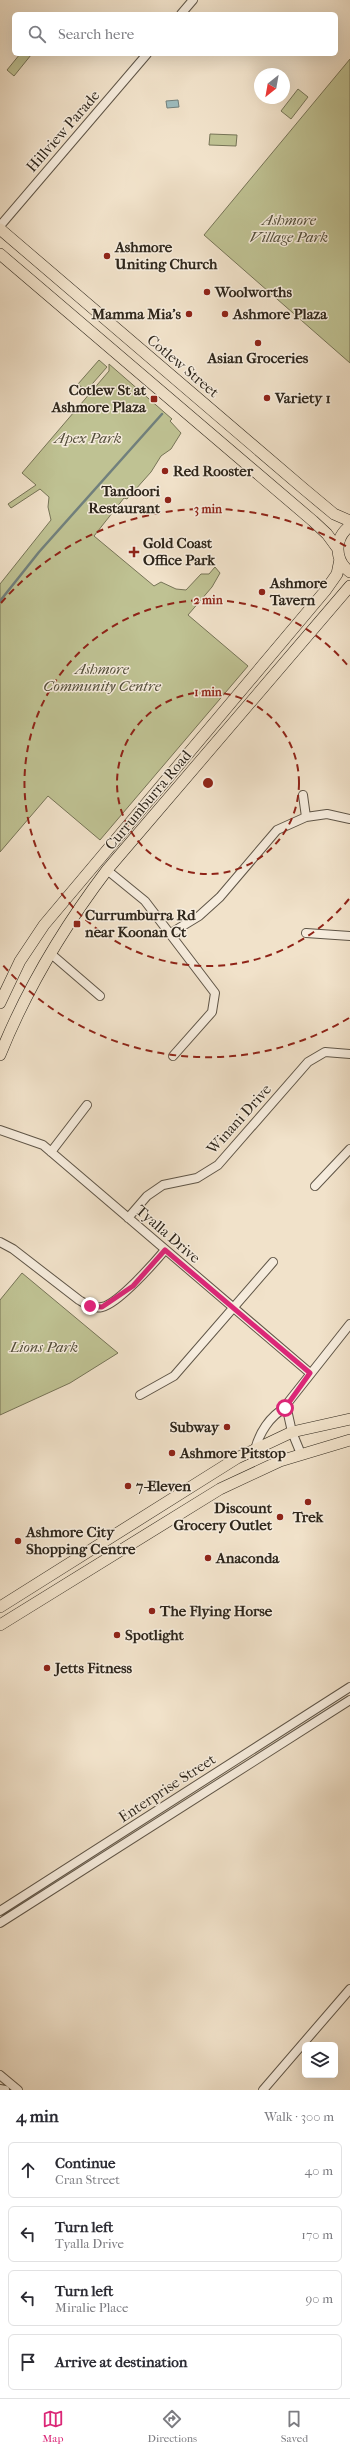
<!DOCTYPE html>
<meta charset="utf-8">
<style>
:root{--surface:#fff;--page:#f2f2f3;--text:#2b2b33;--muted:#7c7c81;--line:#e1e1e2;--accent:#db2777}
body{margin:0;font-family:"IM FELL French Canon",serif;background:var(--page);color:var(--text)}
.controls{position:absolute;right:12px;bottom:12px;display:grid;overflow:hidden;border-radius:6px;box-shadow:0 4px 16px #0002}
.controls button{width:36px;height:36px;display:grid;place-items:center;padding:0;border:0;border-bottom:1px solid var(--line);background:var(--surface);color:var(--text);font:20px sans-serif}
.compass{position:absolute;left:254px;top:68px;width:36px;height:36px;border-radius:50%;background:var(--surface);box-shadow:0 4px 16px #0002;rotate:211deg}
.stop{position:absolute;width:12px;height:12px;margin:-9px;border:3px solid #db2777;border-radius:50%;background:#fff}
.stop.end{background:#db2777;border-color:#fff;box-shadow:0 1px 4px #0008}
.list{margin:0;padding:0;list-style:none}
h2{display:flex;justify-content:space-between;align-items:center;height:52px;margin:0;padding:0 16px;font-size:17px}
h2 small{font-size:13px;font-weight:400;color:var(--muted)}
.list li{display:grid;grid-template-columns:26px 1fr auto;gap:12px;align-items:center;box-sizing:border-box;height:56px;margin:0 8px 8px;padding:0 8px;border:1px solid var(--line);border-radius:6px}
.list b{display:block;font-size:15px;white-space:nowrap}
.list p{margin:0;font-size:13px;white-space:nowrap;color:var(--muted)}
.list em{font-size:13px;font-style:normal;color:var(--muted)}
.icon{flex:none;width:22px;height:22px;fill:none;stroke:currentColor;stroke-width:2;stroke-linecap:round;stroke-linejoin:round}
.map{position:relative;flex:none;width:350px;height:2090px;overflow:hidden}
.search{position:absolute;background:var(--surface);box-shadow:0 4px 16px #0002;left:12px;right:12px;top:12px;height:44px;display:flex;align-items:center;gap:10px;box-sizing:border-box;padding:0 14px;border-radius:6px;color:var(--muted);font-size:15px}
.sheet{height:308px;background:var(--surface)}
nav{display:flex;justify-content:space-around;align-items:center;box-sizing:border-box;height:56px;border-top:1px solid var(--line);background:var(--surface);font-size:11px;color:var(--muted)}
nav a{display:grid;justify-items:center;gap:2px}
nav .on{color:var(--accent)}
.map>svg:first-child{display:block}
</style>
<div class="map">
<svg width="350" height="2090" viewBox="0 0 350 2090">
<rect width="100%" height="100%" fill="#f1e2ca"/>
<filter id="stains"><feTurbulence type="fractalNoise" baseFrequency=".005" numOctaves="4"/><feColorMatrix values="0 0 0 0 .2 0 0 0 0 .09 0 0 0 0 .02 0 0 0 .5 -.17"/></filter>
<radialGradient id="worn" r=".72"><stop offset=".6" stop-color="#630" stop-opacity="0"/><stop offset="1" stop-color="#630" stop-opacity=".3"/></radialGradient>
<!-- green -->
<path fill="#bfc293" stroke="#767457" d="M20,54L31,55L14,76L7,70Z
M350,59V363L204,235Z
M298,89L308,97L291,119L281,111Z
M210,134L237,135L236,146L209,145Z
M99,360L107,367L86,391L78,384Z
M109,364L172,419L170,421L181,433L171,449L161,456L151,472L127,499L124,498L94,536L154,586L161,582L176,589L186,590L201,574H209L215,567L220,573L212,587L188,615L248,666L100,840L48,796L0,852V584L51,520L48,507L49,497L40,489L11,508L8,504L36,485L22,473L109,371Z
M22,1273L118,1353L70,1383L0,1415V1300Z"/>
<!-- water -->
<path fill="#9dbcbe" stroke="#71807d" d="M178,100L179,107L167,108L166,101Z"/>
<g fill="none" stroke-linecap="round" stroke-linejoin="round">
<!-- stream -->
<path stroke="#71807d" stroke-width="2.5" d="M0,601L39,552L162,414"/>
<!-- minor casing -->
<g stroke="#5f5547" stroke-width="10">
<path id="minor" d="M181,14L193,0
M0,226L147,54
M303,795L306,817
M107,870L145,901L215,993L212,1012L173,1056
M171,933L199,916L220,897L277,830L306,817L327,814L350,819
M306,933L350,936
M50,953L100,996
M0,1130L43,1145L310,1373
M51,1152L87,1105
M315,1186L350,1149
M128,1218L147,1196L163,1185L197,1178L218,1165L308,1062L325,1052L350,1054
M0,1242L13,1249L79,1300C86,1304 93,1309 102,1307C118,1304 154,1263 165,1250
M140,1395L174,1376L273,1262
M255,1450C259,1433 270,1416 285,1408
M301,1454L292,1432L286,1405L350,1324
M0,1911L350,1687
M0,1923L350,1700
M0,2075L18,2090
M0,2089L5,2090
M263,2090L350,1989"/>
</g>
<!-- major casing -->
<g stroke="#2e261b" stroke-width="12">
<path id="major" d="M0,229L304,489L334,514L350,521
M0,254L313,521L327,534L338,549
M350,526C334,538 334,560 350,572
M0,1003L20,961L44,925L325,591L337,574L340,559
M0,1055C27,988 63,928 107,870L350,586
M0,1607L237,1458L292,1432L350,1419
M0,1625L220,1489L280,1461L350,1440"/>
</g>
<!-- minor -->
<use href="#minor" stroke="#f6ecdd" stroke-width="8"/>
<!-- major -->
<use href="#major" stroke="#f1e2ca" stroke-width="11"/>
</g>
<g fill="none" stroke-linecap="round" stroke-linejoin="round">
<!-- route -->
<path stroke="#db2777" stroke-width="5" d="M90,1306L102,1307L133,1286L165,1250L310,1373L285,1408"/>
</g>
<!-- distance rings -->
<g fill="none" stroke="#8f2418" stroke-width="2" stroke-dasharray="7 5">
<circle cx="208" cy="783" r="91"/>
<path d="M349 899A183 183 0 1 1 349 667"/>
<path d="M349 1018A274 274 0 0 1 1 963M1 603A274 274 0 0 1 349 548"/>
</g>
<!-- markers -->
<g fill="#8f2418" stroke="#f6ecdd" stroke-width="1.5">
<circle cx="107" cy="256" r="4"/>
<circle cx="207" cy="292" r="4"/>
<circle cx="189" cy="314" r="4"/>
<circle cx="225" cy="314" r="4"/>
<circle cx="258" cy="343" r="4"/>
<circle cx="267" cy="398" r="4"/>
<rect x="150" y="395" width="8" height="8" rx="2"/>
<circle cx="165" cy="471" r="4"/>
<circle cx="168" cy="500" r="4"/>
<path d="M132 546h4v4h4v4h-4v4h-4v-4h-4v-4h4z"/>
<circle cx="262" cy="592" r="4"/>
<rect x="73" y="920" width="8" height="8" rx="2"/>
<circle cx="227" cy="1427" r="4"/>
<circle cx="172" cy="1453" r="4"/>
<circle cx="128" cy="1486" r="4"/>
<circle cx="308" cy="1502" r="4"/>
<circle cx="280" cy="1517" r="4"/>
<circle cx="18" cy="1541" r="4"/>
<circle cx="208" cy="1558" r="4"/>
<circle cx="152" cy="1611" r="4"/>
<circle cx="117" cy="1635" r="4"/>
<circle cx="47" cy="1668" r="4"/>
</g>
<g text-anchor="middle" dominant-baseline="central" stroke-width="3" stroke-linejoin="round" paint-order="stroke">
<!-- street labels -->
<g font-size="15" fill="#2e261b" stroke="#f6ecdd">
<text transform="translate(63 131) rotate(-49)">Hillview Parade</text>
<text transform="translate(183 366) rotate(40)">Cotlew Street</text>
<text transform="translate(148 800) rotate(-50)">Currumburra Road</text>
<text transform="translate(239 1119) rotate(-48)">Winani Drive</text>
<text transform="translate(168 1234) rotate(41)">Tyalla Drive</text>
<text transform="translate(167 1788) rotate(-33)">Enterprise Street</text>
</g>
<!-- park labels -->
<g font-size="15" font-style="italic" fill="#524d39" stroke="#f6ecdd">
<text x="289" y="220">Ashmore<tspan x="289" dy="17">Village Park</tspan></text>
<text x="88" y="438">Apex Park</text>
<text x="102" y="669">Ashmore<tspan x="102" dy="17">Community Centre</tspan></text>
<text x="44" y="1347">Lions Park</text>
</g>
<!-- poi labels -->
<g font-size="15" font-weight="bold" fill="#2e261b" stroke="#f6ecdd" text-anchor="start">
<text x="115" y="247">Ashmore<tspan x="115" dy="17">Uniting Church</tspan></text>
<text x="215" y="292">Woolworths</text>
<text x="181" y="314" text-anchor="end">Mamma Mia's</text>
<text x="233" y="314">Ashmore Plaza</text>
<text x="258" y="358" text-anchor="middle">Asian Groceries</text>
<text x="146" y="390" text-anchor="end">Cotlew St at<tspan x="146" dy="17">Ashmore Plaza</tspan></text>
<text x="275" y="398">Variety 1</text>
<text x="173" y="471">Red Rooster</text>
<text x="160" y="491" text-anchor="end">Tandoori<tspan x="160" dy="17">Restaurant</tspan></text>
<text x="143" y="543">Gold Coast<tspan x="143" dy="17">Office Park</tspan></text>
<text x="270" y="583">Ashmore<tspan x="270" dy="17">Tavern</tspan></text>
<text x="85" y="915">Currumburra Rd<tspan x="85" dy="17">near Koonan Ct</tspan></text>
<text x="219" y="1427" text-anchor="end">Subway</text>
<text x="180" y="1453">Ashmore Pitstop</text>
<text x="136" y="1486">7-Eleven</text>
<text x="272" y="1508" text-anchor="end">Discount<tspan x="272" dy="17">Grocery Outlet</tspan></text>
<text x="308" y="1517" text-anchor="middle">Trek</text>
<text x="26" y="1532">Ashmore City<tspan x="26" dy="17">Shopping Centre</tspan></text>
<text x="216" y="1558">Anaconda</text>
<text x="160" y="1611">The Flying Horse</text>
<text x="125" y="1635">Spotlight</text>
<text x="55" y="1668">Jetts Fitness</text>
</g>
</g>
<circle cx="208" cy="783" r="6" fill="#8f2418" stroke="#f6ecdd" stroke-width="2"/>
<g font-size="12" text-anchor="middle" font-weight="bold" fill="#8f2418" stroke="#f6ecdd" stroke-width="3" stroke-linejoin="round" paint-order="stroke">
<text x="208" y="513">3 min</text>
<text x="208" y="604">2 min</text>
<text x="208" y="696">1 min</text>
</g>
<rect width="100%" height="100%" filter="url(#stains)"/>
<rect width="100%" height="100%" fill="url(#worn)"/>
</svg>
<div class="controls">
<button><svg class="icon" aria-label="layers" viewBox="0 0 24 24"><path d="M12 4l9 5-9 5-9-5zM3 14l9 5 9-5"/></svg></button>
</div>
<svg class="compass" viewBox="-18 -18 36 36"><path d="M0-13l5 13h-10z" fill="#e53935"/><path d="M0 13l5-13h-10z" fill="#7c7c81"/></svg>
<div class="stop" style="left:285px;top:1408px"></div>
<div class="stop end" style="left:90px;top:1306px"></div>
<div class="search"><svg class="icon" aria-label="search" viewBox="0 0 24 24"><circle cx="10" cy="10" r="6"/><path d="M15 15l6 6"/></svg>Search here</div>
</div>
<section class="sheet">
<h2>4 min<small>Walk · 300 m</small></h2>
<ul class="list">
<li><svg class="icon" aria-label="ahead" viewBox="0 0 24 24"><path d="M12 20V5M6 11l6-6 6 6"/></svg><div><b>Continue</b><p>Cran Street</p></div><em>40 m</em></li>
<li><svg class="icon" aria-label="left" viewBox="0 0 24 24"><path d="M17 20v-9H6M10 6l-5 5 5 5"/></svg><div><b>Turn left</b><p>Tyalla Drive</p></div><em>170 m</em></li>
<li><svg class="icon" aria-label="left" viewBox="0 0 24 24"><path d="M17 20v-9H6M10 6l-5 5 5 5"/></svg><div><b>Turn left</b><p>Miralie Place</p></div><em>90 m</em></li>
<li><svg class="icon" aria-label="arrive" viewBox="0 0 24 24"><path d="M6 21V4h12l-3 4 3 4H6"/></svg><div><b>Arrive at destination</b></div></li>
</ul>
</section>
<nav>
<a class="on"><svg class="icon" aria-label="map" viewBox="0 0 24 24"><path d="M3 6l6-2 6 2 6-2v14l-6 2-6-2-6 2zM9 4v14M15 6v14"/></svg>Map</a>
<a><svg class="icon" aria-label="directions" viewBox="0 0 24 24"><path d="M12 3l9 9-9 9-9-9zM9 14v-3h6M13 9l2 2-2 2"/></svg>Directions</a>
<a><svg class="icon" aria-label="saved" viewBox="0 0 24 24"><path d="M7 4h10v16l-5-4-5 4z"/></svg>Saved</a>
</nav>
